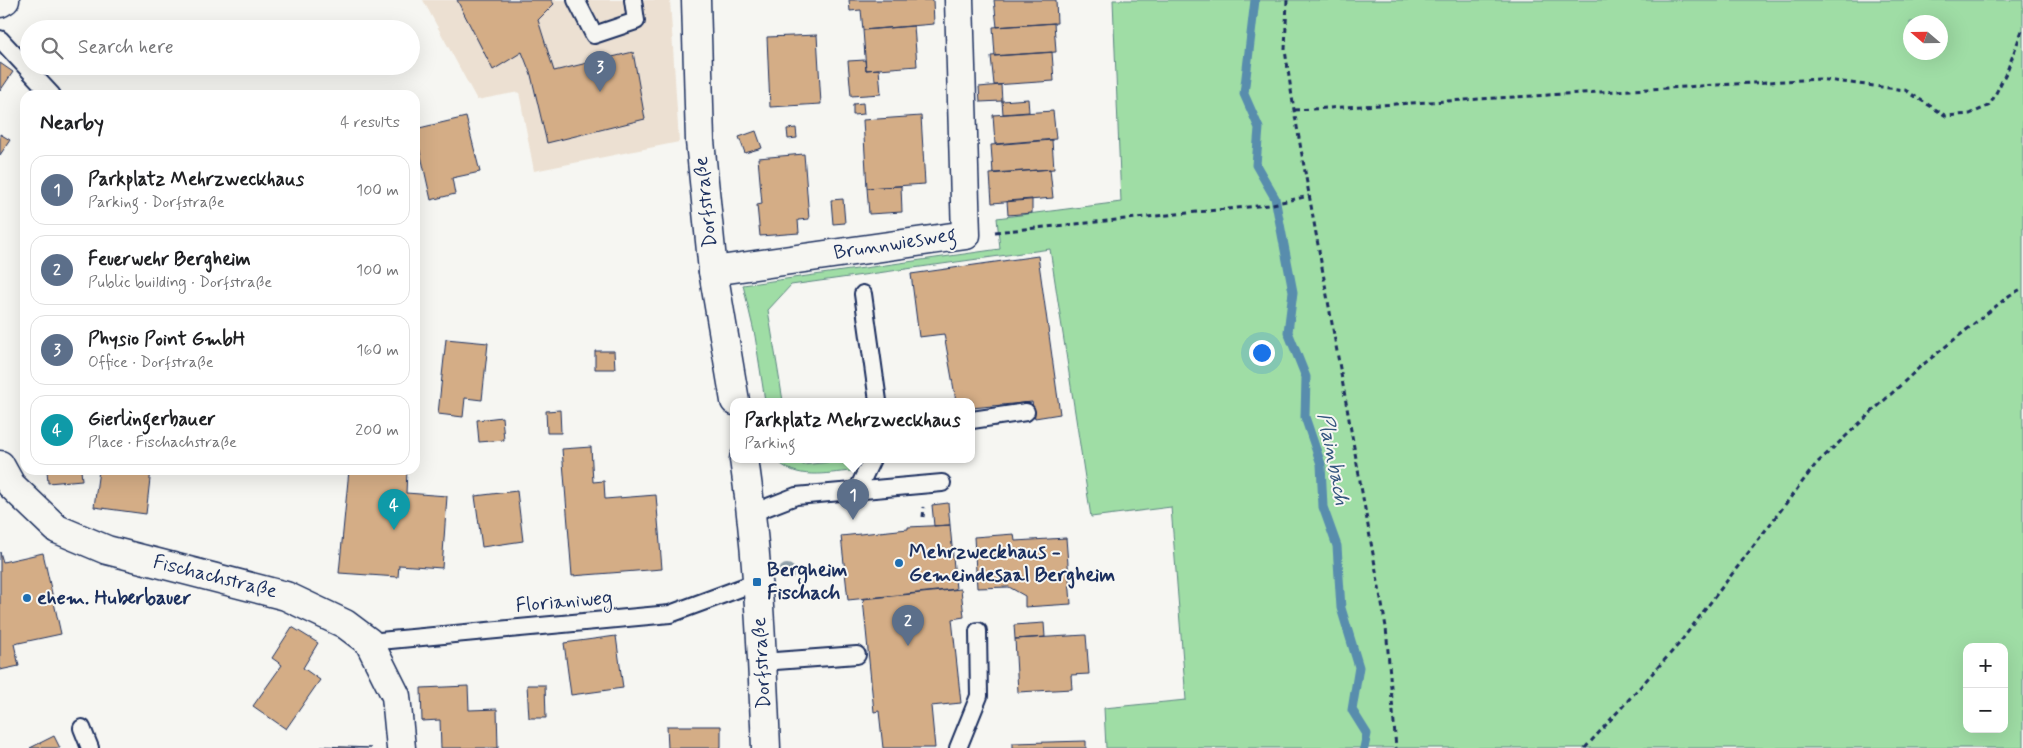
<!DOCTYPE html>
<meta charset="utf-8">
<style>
:root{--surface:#fff;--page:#f6f6f6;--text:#202124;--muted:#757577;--line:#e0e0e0;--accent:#1f6fb2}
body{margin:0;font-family:Mynerve,sans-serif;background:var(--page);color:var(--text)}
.controls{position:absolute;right:15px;bottom:15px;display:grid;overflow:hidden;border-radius:10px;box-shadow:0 5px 20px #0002}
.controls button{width:45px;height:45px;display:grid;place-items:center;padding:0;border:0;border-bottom:1px solid var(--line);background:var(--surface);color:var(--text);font:25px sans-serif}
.compass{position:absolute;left:1903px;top:15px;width:45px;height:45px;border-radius:50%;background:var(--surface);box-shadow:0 5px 20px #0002;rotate:290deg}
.you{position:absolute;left:1261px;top:352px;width:18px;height:18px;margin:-12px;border:4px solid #fff;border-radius:50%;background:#1a73e8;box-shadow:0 0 0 8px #1a73e833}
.badge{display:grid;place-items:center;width:32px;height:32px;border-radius:50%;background:var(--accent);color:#fff;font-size:16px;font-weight:700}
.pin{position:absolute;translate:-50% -41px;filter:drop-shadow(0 1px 2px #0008)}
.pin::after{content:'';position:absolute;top:26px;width:18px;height:15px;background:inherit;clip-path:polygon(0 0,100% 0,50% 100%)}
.popup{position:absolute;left:730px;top:398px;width:245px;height:65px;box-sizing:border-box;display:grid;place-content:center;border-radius:10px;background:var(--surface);filter:drop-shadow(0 1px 4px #0005);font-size:16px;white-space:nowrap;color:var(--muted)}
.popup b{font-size:19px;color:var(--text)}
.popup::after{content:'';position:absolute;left:50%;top:100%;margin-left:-10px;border:10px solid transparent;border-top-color:var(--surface)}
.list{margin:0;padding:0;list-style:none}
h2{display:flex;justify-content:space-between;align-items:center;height:65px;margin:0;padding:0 20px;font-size:21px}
h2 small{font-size:16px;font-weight:400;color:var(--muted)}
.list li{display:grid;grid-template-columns:32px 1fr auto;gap:15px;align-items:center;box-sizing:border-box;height:70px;margin:0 10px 10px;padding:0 10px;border:1px solid var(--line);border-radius:15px}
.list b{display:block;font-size:19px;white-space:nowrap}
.list p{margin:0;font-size:16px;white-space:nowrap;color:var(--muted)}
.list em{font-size:16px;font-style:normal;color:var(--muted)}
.icon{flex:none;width:28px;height:28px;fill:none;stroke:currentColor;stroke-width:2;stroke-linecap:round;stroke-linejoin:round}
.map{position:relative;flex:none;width:2023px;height:748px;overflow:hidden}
.search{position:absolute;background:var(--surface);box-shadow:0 5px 20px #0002;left:20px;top:20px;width:400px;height:55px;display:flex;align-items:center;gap:12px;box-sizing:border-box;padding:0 18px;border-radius:28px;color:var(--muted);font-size:19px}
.panel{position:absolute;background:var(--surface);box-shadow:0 5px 20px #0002;left:20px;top:90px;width:400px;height:385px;border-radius:15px}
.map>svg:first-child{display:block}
</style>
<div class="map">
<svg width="2023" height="748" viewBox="0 0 2023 748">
<rect width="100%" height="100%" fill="#f6f6f2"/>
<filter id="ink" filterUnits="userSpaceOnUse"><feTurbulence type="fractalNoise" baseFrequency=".02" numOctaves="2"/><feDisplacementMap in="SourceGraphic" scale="10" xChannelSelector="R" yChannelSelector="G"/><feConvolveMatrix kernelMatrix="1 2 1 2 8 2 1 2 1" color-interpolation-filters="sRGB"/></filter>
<g filter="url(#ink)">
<!-- built -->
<path fill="#ece0d2" d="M423,0H670L679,142L534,171L519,92L477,100Z"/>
<!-- green -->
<path fill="#9fdda5" stroke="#5d8682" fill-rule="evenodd" d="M1113,0H2023V748H1106L1104,708L1186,700L1171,507L1091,517L1050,249L791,285L768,310L783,401H765L755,336L743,285L1000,249L997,218L1121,202ZM1940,22V52H1910V22ZM1967,647H2004V729H1967Z
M775,459H796L803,465L858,459V463L852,471C824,473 797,481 775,459Z"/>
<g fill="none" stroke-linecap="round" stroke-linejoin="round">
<!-- stream -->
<path stroke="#588dad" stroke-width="9" d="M1255,0L1244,94L1259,128L1256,165L1275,198L1293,292L1288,332L1306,377L1305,417L1321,464L1323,507L1337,546L1341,608L1359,667L1352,710L1367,734L1364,748"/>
</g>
<!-- building -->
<path fill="#d4ad86" stroke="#1b2f5e" d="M457,0H551L554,4L538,20L554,71L633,52L645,119L547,143L531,75L522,52L493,70Z
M849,0H933L934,24L863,30L861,10L850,11Z
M994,0H1056L1057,23L997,27Z
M1054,23L1056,52L995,56L993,27Z
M914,26L917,66L866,70L863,30Z
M817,35L821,104L770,107L767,37Z
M1052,52L1054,81L994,85L991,56Z
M865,60L866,70L879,69L881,94L851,96L848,61Z
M0,63L13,72L0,91Z
M1001,85L1002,101L980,102L979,87Z
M1028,99L1029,112L1003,114L1002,101Z
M863,103L864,114L853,115V104Z
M1053,111L1056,139L995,144L993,115Z
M921,116L925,184L867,188L863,120Z
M466,117L480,172L452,178L455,194L431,200L415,129Z
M796,128L797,138L788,139L787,129Z
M756,131L762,148L745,153L739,137Z
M0,134L10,140L0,155Z
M1052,140L1054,169L993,173L991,145Z
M804,154L809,219L798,220L799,233L760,236L757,205L762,204L758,158Z
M1050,169L1053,198L992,203L990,174Z
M901,186L902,212L869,214L867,188Z
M843,199L845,223L833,224L831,200Z
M1032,199V213L1008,215L1007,201Z
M1038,256L1060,414L1035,418L1032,402L972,408V401H956L944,334L919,337L911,274Z
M446,339L488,343L482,400L465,398L463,417L438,414Z
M595,351H614L615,369H595Z
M560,410L561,433H547L546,411Z
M502,417L504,440L479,442L477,420Z
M591,447L593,482L604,481L605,499L656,495L662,569L572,576L562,449Z
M47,470H81L82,480L48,483Z
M99,470H151L146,514L94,507Z
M349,470H407L406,493L447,496L442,568L399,565L398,577L339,573Z
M517,491L523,541L482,547L475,496Z
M948,503L950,525L934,526L932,505Z
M950,525L956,589L848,600L841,536L908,529V527Z
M1014,534L1015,541L1066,538L1071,604L1025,607V596L1009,587L977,588L974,537Z
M0,552L3,562L43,553L61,634L14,644L19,666L0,670Z
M961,589L964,617L952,619L961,703L931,706L935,748H883L879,711L874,712L863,599Z
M1044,623L1045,637L1015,639L1014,625Z
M292,627L318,643L303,668L320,680L286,729L253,706L282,665L272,658Z
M1086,635L1089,674L1071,675L1072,689L1018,692L1015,639Z
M616,636L623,688L571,695L564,643Z
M527,685H545L546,718H529Z
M468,686L469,710L497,709L498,748H441L440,720L422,721L421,688Z
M667,726H721V748H668Z
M54,736L60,748H30Z
M1086,741V748H1013V743Z
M322,746L371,748H322Z"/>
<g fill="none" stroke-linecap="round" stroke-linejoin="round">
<!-- service casing -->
<g stroke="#1b2f5e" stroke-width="20">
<path id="service" d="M576,0L594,35L636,21L633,0
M0,39L52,95
M863,294L878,401
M972,420L1026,412
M857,491L872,459
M752,513L796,496L942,483
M369,642L670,614L757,582
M762,662L857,655
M82,728L90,748
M958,748L979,696L978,631"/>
</g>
<!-- minor casing -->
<g stroke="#1b2f5e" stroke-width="31">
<path id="minor" d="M0,3L5,0
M713,271L966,235L959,0
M0,465L11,485L57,529L107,550L286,596L345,624L369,642L396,696L401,748"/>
</g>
<!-- primary casing -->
<g stroke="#1b2f5e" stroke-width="31">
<path id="primary" d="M696,0L700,141L713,271L735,401
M744,459C758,554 762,652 766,748"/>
</g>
<!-- path -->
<path stroke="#1b2f5e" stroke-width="3" stroke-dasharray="5 4" stroke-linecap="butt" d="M1287,0L1285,50L1294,110L1386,627L1396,748
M1294,110L1819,79L1905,90L1946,116L1970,114L1990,105L2007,71L2023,28
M995,232L1268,205L1309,196
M923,517L924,507
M1585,748L1678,645L1816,464L1920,367L2010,295L2023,288"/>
<!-- service -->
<use href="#service" stroke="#f6f6f2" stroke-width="16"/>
<!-- minor -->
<use href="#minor" stroke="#f6f6f2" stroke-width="28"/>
<!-- primary -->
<use href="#primary" stroke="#f6f6f2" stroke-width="28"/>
</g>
<!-- trees -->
<circle fill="#90a0aa" cx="787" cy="572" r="8"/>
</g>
<!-- markers -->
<g fill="#1f6fb2" stroke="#f6f6f2" stroke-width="2">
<circle cx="899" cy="563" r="5"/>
<rect x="752" y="577" width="10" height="10" rx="2.5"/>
<circle cx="27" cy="598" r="5"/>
</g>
<g text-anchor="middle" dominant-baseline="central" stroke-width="4" stroke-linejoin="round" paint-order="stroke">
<!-- street labels -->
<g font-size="20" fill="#1b2f5e" stroke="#f6f6f2">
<text transform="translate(706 202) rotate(-96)">Dorfstraße</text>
<text transform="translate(895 244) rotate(-9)">Brunnwiesweg</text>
<text transform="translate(215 577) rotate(14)">Fischachstraße</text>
<text transform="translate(564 602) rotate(-5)">Florianiweg</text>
<text transform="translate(762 663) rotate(-93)">Dorfstraße</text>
</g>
<!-- poi labels -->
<g font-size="20" font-weight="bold" fill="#1b2f5e" stroke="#f6f6f2" text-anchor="start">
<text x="909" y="552">Mehrzweckhaus -<tspan x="909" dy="23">Gemeindesaal Bergheim</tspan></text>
<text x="767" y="570">Bergheim<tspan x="767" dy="23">Fischach</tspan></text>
<text x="37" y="598">ehem. Huberbauer</text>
</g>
<!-- water labels -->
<g font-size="21" font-style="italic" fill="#34567f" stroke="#f6f6f2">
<text transform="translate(1333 459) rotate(79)">Plainbach</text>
</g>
</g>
</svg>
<div class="controls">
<button>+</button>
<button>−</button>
</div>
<svg class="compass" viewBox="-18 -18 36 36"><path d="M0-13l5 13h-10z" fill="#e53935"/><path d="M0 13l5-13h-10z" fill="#757577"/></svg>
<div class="you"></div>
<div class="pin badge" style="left:853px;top:520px;background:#5c6f8a">1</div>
<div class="popup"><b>Parkplatz Mehrzweckhaus</b>Parking</div>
<div class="pin badge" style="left:908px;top:646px;background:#5c6f8a">2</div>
<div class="pin badge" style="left:600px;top:92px;background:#5c6f8a">3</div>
<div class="pin badge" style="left:394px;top:530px;background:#0f9aa8">4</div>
<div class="search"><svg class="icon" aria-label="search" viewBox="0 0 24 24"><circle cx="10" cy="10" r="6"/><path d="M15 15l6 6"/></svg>Search here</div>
<section class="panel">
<h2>Nearby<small>4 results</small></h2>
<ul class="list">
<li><span class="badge" style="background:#5c6f8a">1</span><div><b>Parkplatz Mehrzweckhaus</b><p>Parking · Dorfstraße</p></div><em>100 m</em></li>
<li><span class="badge" style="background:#5c6f8a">2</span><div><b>Feuerwehr Bergheim</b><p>Public building · Dorfstraße</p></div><em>100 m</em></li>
<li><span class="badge" style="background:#5c6f8a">3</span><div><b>Physio Point GmbH</b><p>Office · Dorfstraße</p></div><em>160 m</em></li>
<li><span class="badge" style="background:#0f9aa8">4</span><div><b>Gierlingerbauer</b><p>Place · Fischachstraße</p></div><em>200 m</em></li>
</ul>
</section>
</div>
